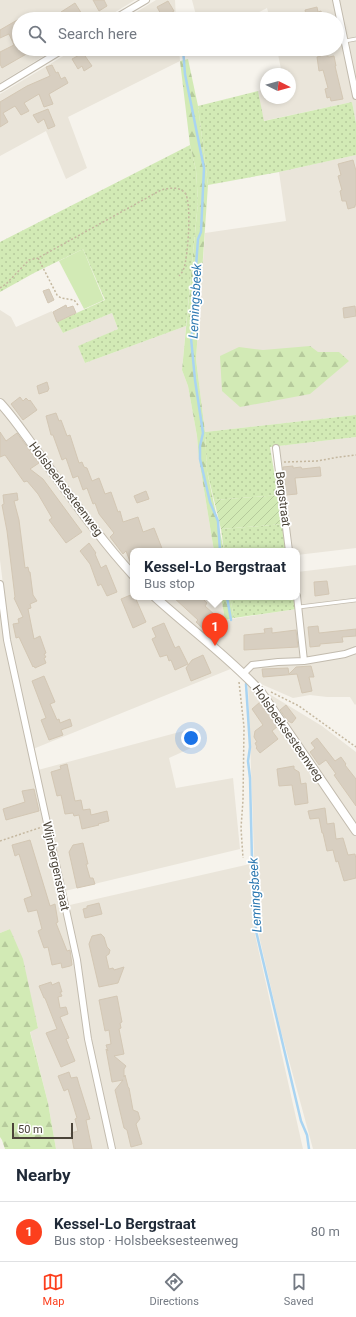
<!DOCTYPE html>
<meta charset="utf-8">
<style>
:root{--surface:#fff;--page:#f6f6f7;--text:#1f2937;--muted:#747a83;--line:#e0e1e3;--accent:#fc3f1d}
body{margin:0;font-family:Roboto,sans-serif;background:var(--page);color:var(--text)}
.compass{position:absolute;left:260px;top:68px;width:36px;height:36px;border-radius:50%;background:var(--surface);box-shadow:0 2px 6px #0003;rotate:96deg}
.scale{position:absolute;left:12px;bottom:10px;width:61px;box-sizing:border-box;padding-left:4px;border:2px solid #4b4439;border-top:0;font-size:11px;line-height:14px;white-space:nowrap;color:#4b4439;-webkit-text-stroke:3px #fff;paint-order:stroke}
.you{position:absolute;left:191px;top:738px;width:14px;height:14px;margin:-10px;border:3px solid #fff;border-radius:50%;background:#1a73e8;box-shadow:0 0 0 6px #1a73e833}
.badge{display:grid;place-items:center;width:26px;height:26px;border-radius:50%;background:var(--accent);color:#fff;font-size:13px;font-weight:700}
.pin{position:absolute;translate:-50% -33px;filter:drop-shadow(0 1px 2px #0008)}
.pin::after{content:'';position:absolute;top:21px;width:14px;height:12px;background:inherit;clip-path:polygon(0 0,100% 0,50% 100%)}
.popup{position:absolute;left:130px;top:548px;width:170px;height:52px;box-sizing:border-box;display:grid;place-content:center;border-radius:8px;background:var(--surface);filter:drop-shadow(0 1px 3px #0005);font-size:13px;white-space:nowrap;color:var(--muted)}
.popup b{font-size:15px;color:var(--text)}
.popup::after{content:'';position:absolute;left:50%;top:100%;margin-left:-8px;border:8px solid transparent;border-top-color:var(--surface)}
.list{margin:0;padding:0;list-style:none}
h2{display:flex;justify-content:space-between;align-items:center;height:52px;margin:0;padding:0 16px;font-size:17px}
h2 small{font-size:13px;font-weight:400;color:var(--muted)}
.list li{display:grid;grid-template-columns:26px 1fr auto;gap:12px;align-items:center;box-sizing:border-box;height:60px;padding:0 16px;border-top:1px solid var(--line)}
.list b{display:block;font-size:15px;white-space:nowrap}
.list p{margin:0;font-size:13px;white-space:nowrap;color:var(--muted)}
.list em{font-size:13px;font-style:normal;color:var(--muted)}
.icon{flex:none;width:22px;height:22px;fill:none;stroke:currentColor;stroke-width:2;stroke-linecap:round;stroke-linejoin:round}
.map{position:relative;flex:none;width:356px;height:1149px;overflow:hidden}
.search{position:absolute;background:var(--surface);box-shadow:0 2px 6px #0003;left:12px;right:12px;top:12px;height:44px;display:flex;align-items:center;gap:10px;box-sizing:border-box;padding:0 14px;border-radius:22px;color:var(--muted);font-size:15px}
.sheet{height:112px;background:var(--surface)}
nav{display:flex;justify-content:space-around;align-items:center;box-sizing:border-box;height:56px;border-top:1px solid var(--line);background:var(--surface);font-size:11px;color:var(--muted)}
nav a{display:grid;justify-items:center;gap:2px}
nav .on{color:var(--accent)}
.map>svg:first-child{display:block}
</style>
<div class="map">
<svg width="356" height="1149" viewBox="0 0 356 1149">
<defs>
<pattern id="grass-dots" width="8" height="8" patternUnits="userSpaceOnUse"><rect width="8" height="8" fill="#d2eab5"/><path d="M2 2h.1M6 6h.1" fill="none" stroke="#b6ca9c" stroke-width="1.8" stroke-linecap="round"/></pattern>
<pattern id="forest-firs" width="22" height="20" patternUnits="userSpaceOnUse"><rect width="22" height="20" fill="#d2eab5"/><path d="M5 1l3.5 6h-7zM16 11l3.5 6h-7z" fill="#b6ca9c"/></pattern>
<pattern id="garden-furrows" width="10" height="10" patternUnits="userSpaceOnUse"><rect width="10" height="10" fill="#d2eab5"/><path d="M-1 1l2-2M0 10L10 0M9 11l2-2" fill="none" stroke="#b6ca9c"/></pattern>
</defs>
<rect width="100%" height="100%" fill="#f6f3ec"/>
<!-- residential -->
<path fill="#eae5da" d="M0,0H135L104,19H19V49H55L0,83Z
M156,0H175L176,19H125Z
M192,0H356V123L352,102L263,121L258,91L266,88V98H290V74H282L277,49H337V19H270L267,8L246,19H197Z
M75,49H179L180,61L68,117L87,168L66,179L46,131L0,156V94Z
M356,155V415L205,432L196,359L205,233L286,221L279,172Z
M0,310L11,317L16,327L52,311L63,333L112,313L118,329L79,346L85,363L186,326L182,370L188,386L197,436L199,459L214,551H133V597H221L225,620L297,609V572L356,565V704L355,705L350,697H327L310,695L293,698L261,684L233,668L33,749L10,642L0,560Z
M356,437V548L297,555V551H291L278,446Z
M0,605L6,649L61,907L250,864L254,930L303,1149H56L48,1103L30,1031L38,1027L10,929L0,933Z
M248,685L271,695L322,726L356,752V1149H313L281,1031L260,940L256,909Z
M187,730L191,748L169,758L176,788L233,778L240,849L65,891L38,770Z"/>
<!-- grass -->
<path fill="url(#grass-dots)" d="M258,91L264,121L352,102L356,123V155L279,172L208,185L198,106Z
M190,145L196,170L198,202L186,326L85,363L78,346L118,329L112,313L63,333L57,322L105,300L83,249L34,273L0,292V242Z
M356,415V437L270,447L275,477H278L280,495L214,500L207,471L205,432Z
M284,524L287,551H224L221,529Z
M230,597H295L297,609L234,618Z"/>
<!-- forest -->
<path fill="url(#forest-firs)" d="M188,59L198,106L208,185L196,359L205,432L207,471L224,551H214L199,459L197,436L188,386L182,370L198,202L196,170L190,145L180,61Z
M310,346L318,352H339L349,361L310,394L240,407L222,391L220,356L239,347L263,350Z
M221,597H230L234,618L225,620Z
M10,929L23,959L38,1028L30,1032L48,1103L56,1149H5L2,1140L0,1137V933Z"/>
<!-- garden -->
<path fill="url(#garden-furrows)" d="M280,495L284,524L221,529L214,500Z"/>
<!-- pitch -->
<path fill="#d2eab5" d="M83,249L104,300L84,309L59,261Z"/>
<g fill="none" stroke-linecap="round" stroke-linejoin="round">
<!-- stream -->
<path stroke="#a9d4f2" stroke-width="2.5" d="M183,49L185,74L204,168L201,232L198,239L194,295L196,313L191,338L195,380L203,433L200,446V459L210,502L218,521L220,551
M227,597L231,620
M246,684L250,747L248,761L250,778L252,861L256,931L301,1121L307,1135L309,1149"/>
</g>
<!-- building -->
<path fill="#d8cfc1" stroke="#d3c7b4" d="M93,0H104L107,6L99,11Z
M168,1L174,11L163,18L157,7Z
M75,3L85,19H65L61,12Z
M317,7L318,12L321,11L323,19H307L305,10Z
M19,19V49H35L2,68L0,64V52L14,45L9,34L0,38V30Z
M83,53L92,66L84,71L82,66L78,69L72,59Z
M321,53L329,57L334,56L336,66H335L343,99L331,101L330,97L327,98L325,89L328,88L323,70L319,71L317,57L321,56Z
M52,65L56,73L58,72L61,79L65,77L68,83L49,94L53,104L44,107L39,94L24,103L29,111L21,115L15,106L3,113L8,122L0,127V102L27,86L50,76L46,67Z
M48,109L55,126L48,129L44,119L38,123L33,115Z
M353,160L356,171V205H355V207L348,209L346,201H342L340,191L342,190L338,176L341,175L338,164Z
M49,289L54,300L48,303L43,291Z
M66,305L67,308L73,306L76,313L57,322L53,312Z
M355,306L356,316L344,318L343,308Z
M47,382L49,389L48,390V391L39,394L37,386Z
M20,397L23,401L26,398L29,401L30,400L37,410L23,420L11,404Z
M56,413L59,421L61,420L67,436L70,435L79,463L82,462L84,467L87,468L92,481L99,478L105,494L111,492L118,512L120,511L123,522L138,517L143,532L154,528L163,551H133V567L131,564L126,551L123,554L110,537L114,533L99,514L95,503L93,504L87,488L83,490L78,476L73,478L66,458L62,460L53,435H51L46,416Z
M0,432L6,441L17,433L39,463L30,469L43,479L82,532L66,543L49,520L52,518L38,494L27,481L24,482L5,455L0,457Z
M293,466V468L301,467L302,469L320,467L321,476L295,478L297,494L286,495L283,467Z
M146,491L149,499L137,503L134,496Z
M17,493L18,500L14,501L19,520L25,568L28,567L29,572H30L33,595L37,601L30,604L31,608L28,609L34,639L40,636L46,653L44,654L46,657L44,658L46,663L35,668L34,666L33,667L19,637L16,638L13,624L19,623L18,619L23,617L14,598L15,597L7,531L2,505L4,504L3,495Z
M89,543L96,553L95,554L101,568L106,565L117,592L107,596L101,584L98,586L90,564L80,551Z
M327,581L329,594L315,596L314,582Z
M133,594V597H135L146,622L133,628L121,599Z
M173,597H201L207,603L205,606L216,616L213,618L217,622L214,625L219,628L218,635L214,639L196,622L198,620Z
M164,623L175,648L179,646L188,664L175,670L171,660L169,661L167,655L160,657L152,639L156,637L152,628Z
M318,626L319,633L356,629V636L342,637L343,642L320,644V646L310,647L308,627Z
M272,628V633L296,630L298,647L244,650V635L265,633L264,629Z
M203,655L211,673L191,681L186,668L192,660Z
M311,666L314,677H309L312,691L302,693L297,674L263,677L262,669L288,668L289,674L296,667Z
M44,676L55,702L50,704L57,720L59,719L60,723L70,719L72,726L61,730L63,735L49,740L41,720L46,718L32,681Z
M260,702L278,726L272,731L278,739L260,753L256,748L257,747L255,743L257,742L254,737L255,731L263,725L252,709Z
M286,705L296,718L292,723L288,721L280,710Z
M317,738L335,761L341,757L346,764L345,765L356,779V806L334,775L336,774L326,760L319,765L310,752L315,748L311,743Z
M67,764L75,801L81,800L83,810L90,809L91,815L107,811L109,821L98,824L99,825L82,829L79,815L74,816L73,813L65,814L61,795L57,796L51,772L61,769L60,766Z
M294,766V769L299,772L301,784L306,783L308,803L295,805L292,785L279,786L277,769Z
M34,789L39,811L6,820L3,809L25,802L22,791Z
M325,808L327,824L334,823L336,839L343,838L348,855L355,854L356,859V878L344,881L338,861L336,862L333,850L327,851L323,833H322L319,818L310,819L308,811Z
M30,840L50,906L55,904L58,922L56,923L67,951L70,950L72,965L70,966L62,968L61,963L52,965L48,947L44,948L38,931L42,929L37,910L28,912L24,899L32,896L19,854L15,856L12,845Z
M83,843L88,864H86L90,878H93L95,884L77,888L69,852L73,845Z
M99,903L102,914L85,918L83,909L87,908V906Z
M101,934L104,937L107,947L110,950L109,954L106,956L109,969L113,968L114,970L124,967L118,983L99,987L89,944L92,936Z
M51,982L52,985L59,982L62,992H60L62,996L58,997L60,1008L66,1007L68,1014L60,1017L69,1038L66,1039L75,1061L61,1067L46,1033L57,1029L45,998H44L39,986Z
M117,996L122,1022L120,1023L121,1028L119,1029L124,1054L114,1056L126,1066L124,1069V1077L125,1075L128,1087L129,1088L133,1110L138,1112L140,1119L136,1124L142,1144L131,1147L127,1130L124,1128L115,1090L123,1080L112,1082L106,1049L108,1051L106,1045L111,1044L109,1030L105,1031L99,1000Z
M69,1072L71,1078L77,1077L79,1084L90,1119L86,1120L92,1149H74L71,1133L78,1131L75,1119L77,1118L68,1089L64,1091L58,1076Z"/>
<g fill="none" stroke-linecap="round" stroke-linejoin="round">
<!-- service casing -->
<g stroke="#c2bbae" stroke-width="4.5">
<path id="service" d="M345,41L356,39
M299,607L356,600"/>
</g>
<!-- minor casing -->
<g stroke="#c2bbae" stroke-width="8">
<path id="minor" d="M336,0L356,96
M114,19L146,0
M0,88L64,49
M276,448L289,551
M0,584L7,640L77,960L88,1039L112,1149
M297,596L304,661
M244,673L252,665L278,662L304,661L345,654L356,650"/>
</g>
<!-- tertiary casing -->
<g stroke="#c2bbae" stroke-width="10">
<path id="tertiary" d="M0,403C14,418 25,435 37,451C68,493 98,537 133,575
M155,597C190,629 229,657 261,692L356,831"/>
</g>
<!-- path -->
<path stroke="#c4b79f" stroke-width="1.5" stroke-dasharray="2 2" stroke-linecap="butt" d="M0,288L6,284L29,260L38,258
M78,305L74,300L61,298L57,295L38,258L161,190C169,188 179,186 185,193C192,202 188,256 184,268C183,271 181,274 179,276
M284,462L317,461L339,457L356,455
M239,682L244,727L243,800L241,828L243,858
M271,692L299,706L356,747
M0,841L42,827"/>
<!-- service -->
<use href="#service" stroke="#fff" stroke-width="3"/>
<!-- minor -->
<use href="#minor" stroke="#fff" stroke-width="6"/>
<!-- tertiary -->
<use href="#tertiary" stroke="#fff" stroke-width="8"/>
</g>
<g text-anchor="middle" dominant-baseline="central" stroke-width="3.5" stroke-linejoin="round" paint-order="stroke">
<!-- street labels -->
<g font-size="12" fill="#4b4439" stroke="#fff">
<text transform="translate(66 489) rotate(53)">Holsbeeksesteenweg</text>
<text transform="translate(283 499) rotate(83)">Bergstraat</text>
<text transform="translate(288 733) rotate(55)">Holsbeeksesteenweg</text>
<text transform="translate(56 866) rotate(78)">Wijnbergenstraat</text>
</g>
<!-- water labels -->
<g font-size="13" font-style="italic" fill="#2e7ab2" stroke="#fff">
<text transform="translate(195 301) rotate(-87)">Lemingsbeek</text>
<text transform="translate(255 895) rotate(-93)">Lemingsbeek</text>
</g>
</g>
</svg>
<svg class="compass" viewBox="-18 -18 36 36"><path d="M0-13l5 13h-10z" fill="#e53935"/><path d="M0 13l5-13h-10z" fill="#747a83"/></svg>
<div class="scale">50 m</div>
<div class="you"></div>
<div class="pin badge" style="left:215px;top:646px">1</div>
<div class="popup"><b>Kessel-Lo Bergstraat</b>Bus stop</div>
<div class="search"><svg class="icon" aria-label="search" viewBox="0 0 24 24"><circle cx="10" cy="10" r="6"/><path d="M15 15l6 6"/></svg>Search here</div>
</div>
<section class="sheet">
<h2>Nearby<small></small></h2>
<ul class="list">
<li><span class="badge">1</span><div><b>Kessel-Lo Bergstraat</b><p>Bus stop · Holsbeeksesteenweg</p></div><em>80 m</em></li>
</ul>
</section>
<nav>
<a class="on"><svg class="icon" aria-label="map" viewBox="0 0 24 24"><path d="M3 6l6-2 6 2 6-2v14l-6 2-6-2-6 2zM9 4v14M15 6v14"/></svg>Map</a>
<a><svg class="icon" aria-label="directions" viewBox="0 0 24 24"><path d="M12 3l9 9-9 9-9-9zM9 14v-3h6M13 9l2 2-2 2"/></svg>Directions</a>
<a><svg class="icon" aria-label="saved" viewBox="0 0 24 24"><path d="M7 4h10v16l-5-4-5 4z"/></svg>Saved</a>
</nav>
